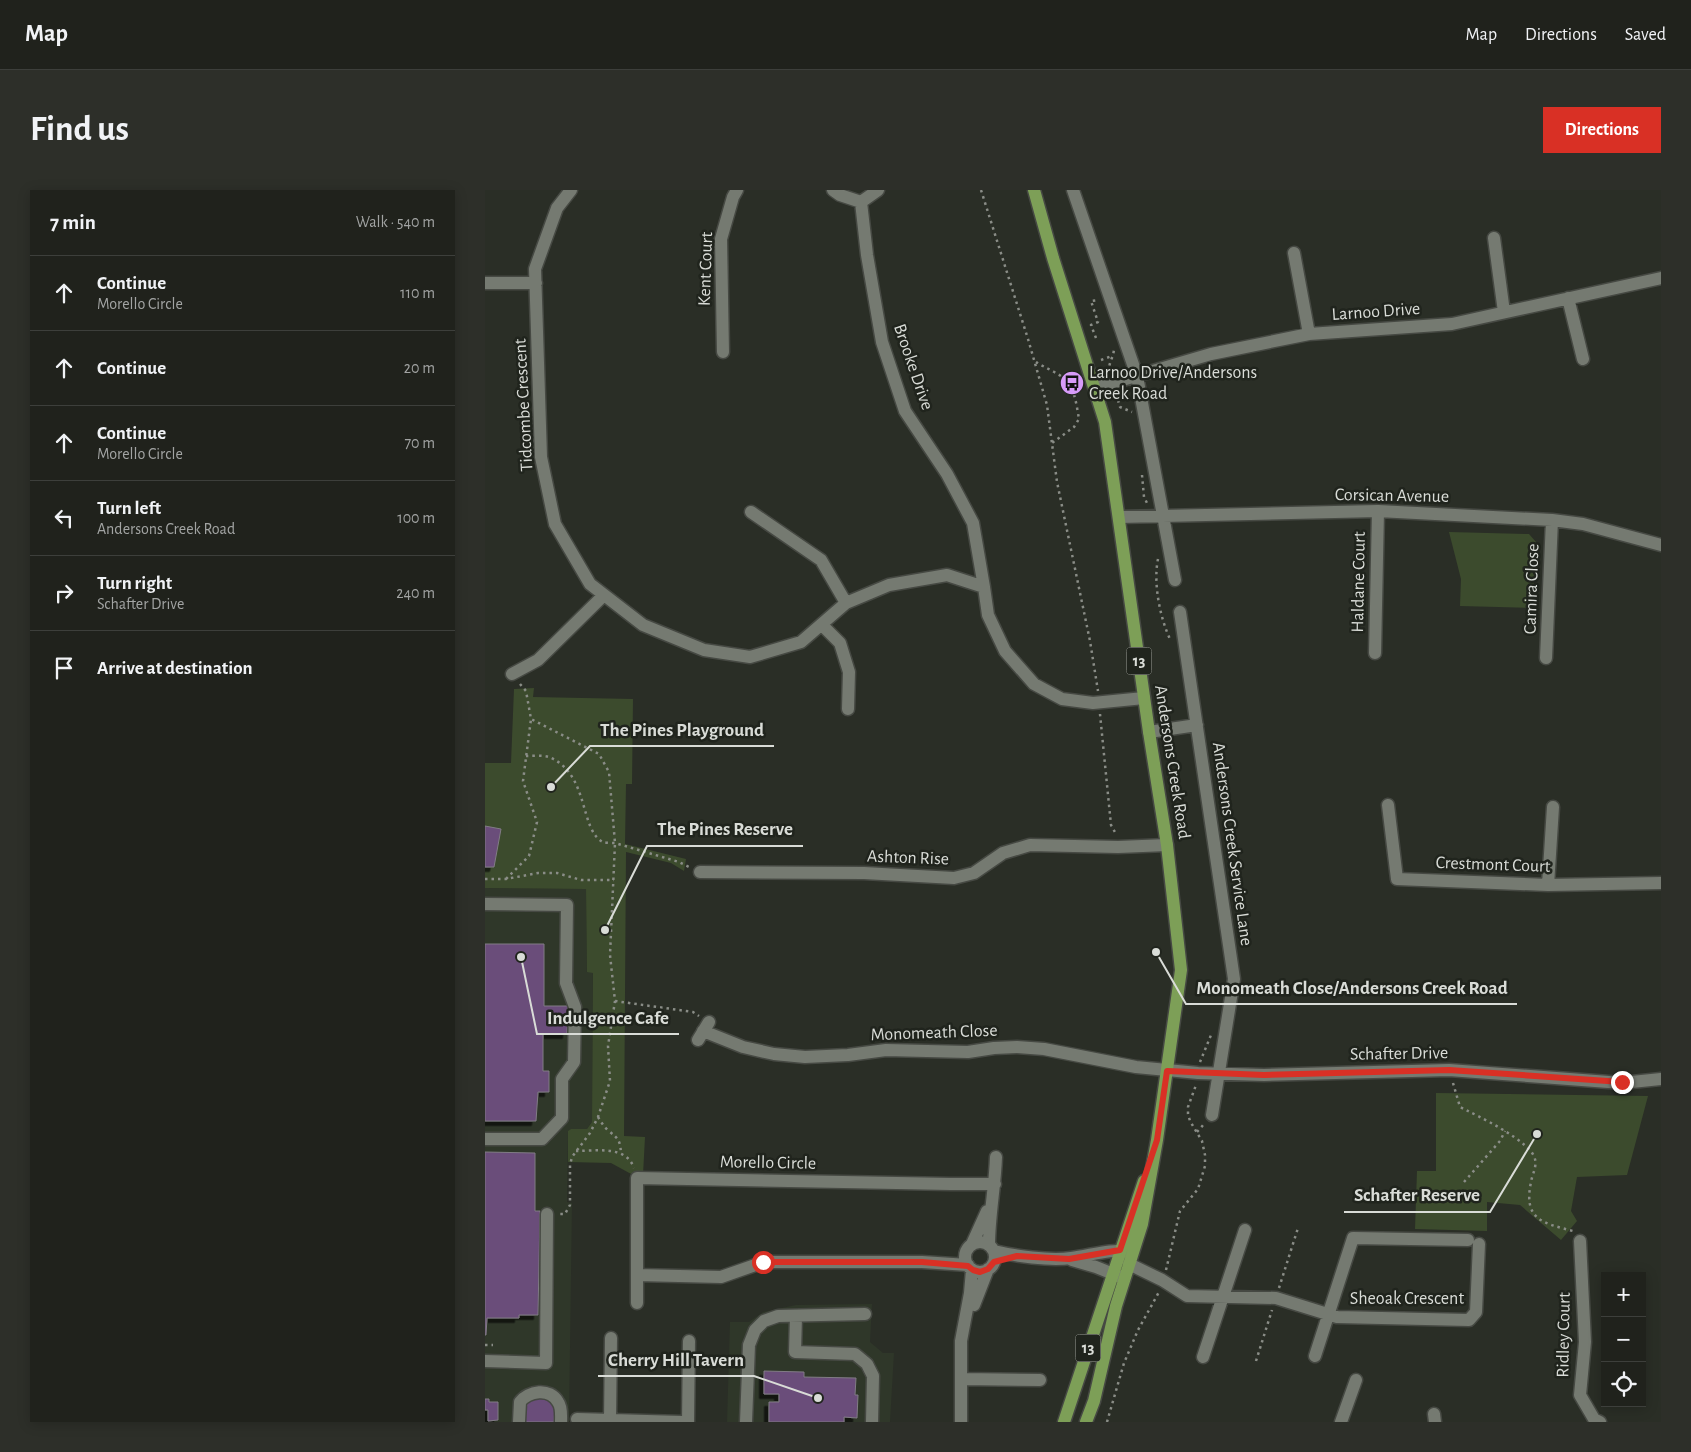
<!DOCTYPE html>
<meta charset="utf-8">
<style>
:root{--surface:#20221c;--page:#2d2f29;--text:#f1f3f6;--muted:#a2a4a3;--line:#3d3f3b;--accent:#d93025}
body{margin:0;font-family:"Alegreya Sans",sans-serif;background:var(--page);color:var(--text)}
.controls{position:absolute;right:15px;bottom:15px;display:grid;overflow:hidden;border-radius:0px;box-shadow:0 2px 12px #0003}
.controls button{width:45px;height:45px;display:grid;place-items:center;padding:0;border:0;border-bottom:1px solid var(--line);background:var(--surface);color:var(--text);font:25px sans-serif}
.stop{position:absolute;width:15px;height:15px;margin:-11px;border:4px solid #d93025;border-radius:50%;background:#fff}
.stop.end{background:#d93025;border-color:#fff;box-shadow:0 1px 5px #0008}
.list{margin:0;padding:0;list-style:none}
h2{display:flex;justify-content:space-between;align-items:center;height:65px;margin:0;padding:0 20px;font-size:21px}
h2 small{font-size:16px;font-weight:400;color:var(--muted)}
.list li{display:grid;grid-template-columns:32px 1fr auto;gap:15px;align-items:center;box-sizing:border-box;height:75px;padding:0 20px;border-top:1px solid var(--line)}
.list b{display:block;font-size:19px;white-space:nowrap}
.list p{margin:0;font-size:16px;white-space:nowrap;color:var(--muted)}
.list em{font-size:16px;font-style:normal;color:var(--muted)}
.icon{flex:none;width:28px;height:28px;fill:none;stroke:currentColor;stroke-width:2;stroke-linecap:round;stroke-linejoin:round}
.map{position:relative;flex:none;width:1176px;height:1232px;overflow:hidden;border-radius:0px}
header{display:flex;align-items:center;gap:30px;box-sizing:border-box;height:70px;padding:0 25px;background:var(--surface);border-bottom:1px solid var(--line)}
header strong{font-size:24px}
nav{display:flex;gap:28px;margin-inline-start:auto;font-size:18px}
.intro{display:flex;align-items:center;justify-content:space-between;box-sizing:border-box;height:120px;padding:0 30px}
h1{margin:0;font-size:35px}
.button{padding:12px 22px;border-radius:0px;background:var(--accent);color:#fff;font-size:18px;font-weight:700}
main{display:flex;gap:30px;padding:0 30px}
aside{flex:1;background:var(--surface);border-radius:0px;box-shadow:0 2px 12px #0003}
.map>svg:first-child{display:block}
</style>
<header>
<strong>Map</strong>
<nav><a>Map</a><a>Directions</a><a>Saved</a></nav>
</header>
<div class="intro"><h1>Find us</h1><a class="button">Directions</a></div>
<main>
<aside>
<h2>7 min<small>Walk · 540 m</small></h2>
<ul class="list">
<li><svg class="icon" aria-label="ahead" viewBox="0 0 24 24"><path d="M12 20V5M6 11l6-6 6 6"/></svg><div><b>Continue</b><p>Morello Circle</p></div><em>110 m</em></li>
<li><svg class="icon" aria-label="ahead" viewBox="0 0 24 24"><path d="M12 20V5M6 11l6-6 6 6"/></svg><div><b>Continue</b></div><em>20 m</em></li>
<li><svg class="icon" aria-label="ahead" viewBox="0 0 24 24"><path d="M12 20V5M6 11l6-6 6 6"/></svg><div><b>Continue</b><p>Morello Circle</p></div><em>70 m</em></li>
<li><svg class="icon" aria-label="left" viewBox="0 0 24 24"><path d="M17 20v-9H6M10 6l-5 5 5 5"/></svg><div><b>Turn left</b><p>Andersons Creek Road</p></div><em>100 m</em></li>
<li><svg class="icon" aria-label="right" viewBox="0 0 24 24"><path d="M7 20v-9h11M14 6l5 5-5 5"/></svg><div><b>Turn right</b><p>Schafter Drive</p></div><em>240 m</em></li>
<li><svg class="icon" aria-label="arrive" viewBox="0 0 24 24"><path d="M6 21V4h12l-3 4 3 4H6"/></svg><div><b>Arrive at destination</b></div></li>
</ul>
</aside>
<div class="map">
<svg width="1176" height="1232" viewBox="0 0 1176 1232">
<defs>
<filter id="shadow"><feDropShadow dx="-4.5" dy="4.5" stdDeviation="0" flood-color="#0009"/></filter>
</defs>
<rect width="100%" height="100%" fill="#2a2e26"/>
<!-- built -->
<path fill="#2f3729" d="M0,698L101,699L102,782H108L107,932L102,939H86L83,942L82,1012L87,1013L84,1232H0Z
M387,1114L385,1152L398,1163H409L405,1232H242L245,1132H264L278,1122L311,1115Z"/>
<!-- green -->
<path fill="#3c4b2d" d="M964,342L1044,344L1051,352L1048,418L975,416L976,389Z
M49,498L48,507L148,509L147,594H141L140,654L201,669L199,681L186,673L141,662L139,946L160,947L158,985H148L126,973L83,972V941L86,939H102L107,932L108,783L102,782L101,699L0,698V573H26L29,499Z
M951,903L1163,906L1142,985L1092,987L1086,1021L1092,1031L1076,1050L1035,1015L1002,1012V1041L930,1039L932,981H951Z"/>
<!-- building -->
<path fill="#6a4d7a" stroke="#817c85" filter="url(#shadow)" d="M0,636L16,639L9,677H0Z
M0,754H59V816H83L82,844H58V881H64V902H53L51,931H0Z
M0,962L50,963V1021H55L53,1125H34V1128H2L1,1145H0Z
M279,1181L319,1182V1187L371,1188L370,1205H373L372,1228L359,1227V1232H284V1212H294V1204H279Z
M50,1208H61L66,1212L70,1217L69,1232H40L41,1217L44,1211Z
M0,1209H4V1212H13V1230L3,1231V1220H0Z"/>
<g fill="none" stroke-linecap="round" stroke-linejoin="round">
<!-- minor casing -->
<g stroke="#464943" stroke-width="15">
<path id="minor" d="M86,0L72,18L50,79L56,267L70,334L105,394L158,435L219,460L265,467L316,452L361,413L404,395L462,385L499,397L503,425L520,461L549,494L577,509L608,513L659,508
M348,0L355,5L376,12
M588,0L652,186L690,390
M376,12L382,65L397,152L420,221L462,284L488,333L499,397
M376,12L393,0
M1009,48L1019,122
M809,63L824,144
M0,93H51
M1083,108L1098,169
M238,162L236,49L248,7L252,0
M610,198L726,164L824,144L967,134L1176,88
M266,322L336,370L361,413
M634,327L893,321L1067,330L1098,334L1176,355
M695,422L749,789L727,925
M337,435L355,453L364,482L363,519
M890,463L893,321
M1061,468L1067,330
M27,484L53,470L119,405
M664,542L712,535
M903,615L912,689L1063,695L1176,693
M215,682L379,683L469,688L489,683L518,663L545,655L633,657L682,655
M1063,695L1068,617
M0,714L82,715L81,793L90,817L89,872L77,889V928L57,949H0
M218,841L258,857L289,864L320,867L363,865L401,860L483,862L509,858L532,857L559,859L651,877L713,883L779,885L964,880L1137,893L1176,889
M213,850L224,832
M1095,1051L1100,1152L1095,1205L1109,1229L1115,1232
M480 1067a15 15 0 1 1 30 0a15 15 0 1 1-30 0Z
M487,1054L502,1021
M504,1055C504,1026 510,997 511,967
M509,1061C530,1066 564,1071 586,1068C605,1066 625,1058 644,1062
M587,1070L611,1077L638,1088
M644,1074L677,1090L702,1106L791,1108L852,1127L984,1130L991,1122L994,1054
M483,1075L437,1072H279L236,1087L152,1085V988L466,994H510
M152,1085V1113
M489,1115L503,1079
M311,1126L310,1162L370,1164L382,1174L388,1186L387,1232
M830,1166L868,1048L983,1050
M718,1167L760,1040
M0,1171L61,1173L62,1024
M477,1189L555,1190
M949,1224L950,1232
M92,1229L197,1232
M125,1230L126,1148
M34,1232L35,1212C43,1201 65,1197 73,1212C77,1217 76,1226 76,1232
M203,1232L204,1151
M261,1232L264,1155L270,1140L279,1131L293,1126L380,1124
M476,1232V1151L485,1103L487,1080
M856,1232L871,1190"/>
</g>
<!-- major casing -->
<g stroke="#464943" stroke-width="15">
<path id="major" d="M549,0L568,68L620,232L664,542L682,655L696,780L672,950L657,1034L631,1116L609,1211L601,1232
M579,1232L659,991"/>
</g>
<!-- path -->
<path stroke="#8a8d87" stroke-width="2.5" stroke-dasharray="2.5 4" stroke-linecap="butt" d="M496,0L543,149L562,215L572,292L605,451L613,501
M611,148L606,135L613,132L606,111L613,110V111
M616,170L627,166
M551,172C560,178 574,183 582,191C590,200 592,218 594,229L589,237L567,253
M624,182C623,173 629,167 629,158
M631,204L635,217L647,222
M657,285L659,307L662,313
M673,369C668,393 675,429 686,451
M35,494L41,501L46,529L114,564L124,582L130,653L125,765L130,811L123,856L125,891L113,927L105,943L87,967L85,975V1015L80,1024H74
M615,524L626,635L631,644
M41,566C48,566 58,565 64,567C105,584 94,640 118,652C121,653 126,653 130,653L194,672L204,677
M0,689H21L53,683H72L96,690H129
M21,689L44,666L52,632L38,591L46,529
M130,811L208,822L214,826
M715,872L726,845
M968,893L975,917C991,925 1046,951 1050,969C1052,977 1047,985 1046,992C1038,1030 1058,1033 1088,1041
M113,927C116,932 119,937 124,941C133,949 135,949 136,963
M712,942L719,934
M91,961C111,961 141,955 149,978
M979,992L1015,951L1020,941
M681,1080L695,1021L713,999L720,976V965L717,951L705,931L703,924V917L711,895
M794,1098L813,1038
M0,1155H8
M771,1171L787,1120
M622,1232L639,1173L653,1140L674,1102"/>
<!-- minor -->
<use href="#minor" stroke="#757a71" stroke-width="12"/>
<!-- major -->
<use href="#major" stroke="#7d9f57" stroke-width="12"/>
</g>
<g fill="none" stroke-linecap="round" stroke-linejoin="round">
<!-- route -->
<path stroke="#d93025" stroke-width="6" d="M278,1072H437L483,1076L488,1080L495,1082L503,1079L509,1072L532,1066L584,1069L635,1060L672,950L682,881L779,885L964,880L1137,892"/>
</g>
<!-- icons -->
<defs>
<g id="bus-disc" transform="scale(1.25)"><circle r="9.5" fill="#d79bf9" stroke="#20241d"/><path d="M-5-6H5V4H4V6H2V4H-2V6H-4V4H-5ZM-3.5-4V0h7V-4ZM-3.5 1.2v1.5H-2V1.2ZM2 1.2v1.5H3.5V1.2Z" fill="#111"/></g>
</defs>
<g fill-rule="evenodd">
<use href="#bus-disc" x="587" y="193"/>
</g>
<g text-anchor="middle" dominant-baseline="central" stroke-width="5" stroke-linejoin="round" paint-order="stroke">
<!-- shield labels -->
<g fill="#20241d" stroke="#a2a59f" stroke-width="1">
<rect x="641.5" y="457.5" width="25" height="27" rx="4"/>
<rect x="590.5" y="1144.5" width="25" height="27" rx="4"/>
</g>
<g font-size="16" font-weight="bold" fill="#d9dcd7">
<text x="654" y="471">13</text>
<text x="603" y="1158">13</text>
</g>
<!-- street labels -->
<g font-size="18" fill="#d9dcd7" stroke="#20241d">
<text transform="translate(221 79) rotate(-88)">Kent Court</text>
<text transform="translate(891 122) rotate(-4)">Larnoo Drive</text>
<text transform="translate(428 177) rotate(71)">Brooke Drive</text>
<text transform="translate(39 215) rotate(-93)">Tidcombe Crescent</text>
<text transform="translate(907 306) rotate(1)">Corsican Avenue</text>
<text transform="translate(874 392) rotate(-89)">Haldane Court</text>
<text transform="translate(1047 399) rotate(-88)">Camira Close</text>
<text transform="translate(687 572) rotate(81)">Andersons Creek Road</text>
<text transform="translate(747 654) rotate(82)">Andersons Creek Service Lane</text>
<text transform="translate(423 668) rotate(2)">Ashton Rise</text>
<text transform="translate(1008 675) rotate(2)">Crestmont Court</text>
<text transform="translate(449 843) rotate(-2)">Monomeath Close</text>
<text transform="translate(914 864) rotate(-1)">Schafter Drive</text>
<text transform="translate(283 973) rotate(1)">Morello Circle</text>
<text x="922" y="1109">Sheoak Crescent</text>
<text transform="translate(1079 1145) rotate(-89)">Ridley Court</text>
</g>
<!-- poi labels -->
<g font-size="18" fill="#d9dcd7" stroke="#20241d" text-anchor="start">
<text x="604" y="183">Larnoo Drive/Andersons<tspan x="604" dy="21">Creek Road</tspan></text>
</g>
</g>
<!-- callouts -->
<path fill="none" stroke="#d9dcd7" stroke-width="2" d="M66 597L105 556H289M120 740L162 656H318M671 762L701 814H1032M36 767L52 844H194M1052 944L1005 1022H859M333 1208L269 1186H113"/>
<g fill="#d9dcd7" stroke="#20241d" stroke-width="2">
<circle cx="66" cy="597" r="5"/>
<circle cx="120" cy="740" r="5"/>
<circle cx="671" cy="762" r="5"/>
<circle cx="36" cy="767" r="5"/>
<circle cx="1052" cy="944" r="5"/>
<circle cx="333" cy="1208" r="5"/>
</g>
<g font-size="19" text-anchor="middle" font-weight="bold" fill="#d9dcd7" stroke="#20241d" stroke-width="5" stroke-linejoin="round" paint-order="stroke">
<text x="197" y="546">The Pines Playground</text>
<text x="240" y="645">The Pines Reserve</text>
<text x="867" y="804">Monomeath Close/Andersons Creek Road</text>
<text x="123" y="834">Indulgence Cafe</text>
<text x="932" y="1011">Schafter Reserve</text>
<text x="191" y="1176">Cherry Hill Tavern</text>
</g>
</svg>
<div class="controls">
<button>+</button>
<button>−</button>
<button><svg class="icon" aria-label="locate" viewBox="0 0 24 24"><circle cx="12" cy="12" r="6"/><path d="M12 2v4M12 18v4M2 12h4M18 12h4"/></svg></button>
</div>
<div class="stop" style="left:278px;top:1072px"></div>
<div class="stop end" style="left:1137px;top:892px"></div>
</div>
</main>
